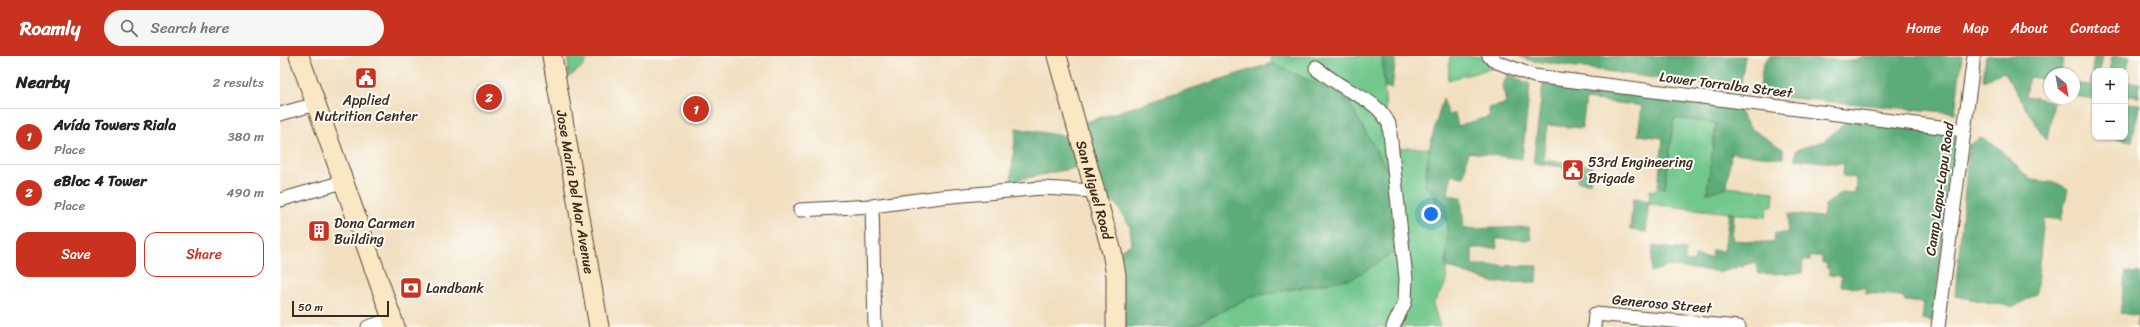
<!DOCTYPE html>
<meta charset="utf-8">
<style>
:root{--surface:#fff;--page:#f6f6f6;--text:#222;--muted:#767676;--line:#e0e0e0;--accent:#c8321e}
body{margin:0;font-family:Sriracha,sans-serif;background:var(--page);color:var(--text)}
.controls{position:absolute;right:12px;top:12px;display:grid;overflow:hidden;border-radius:8px;box-shadow:0 1px 3px #0004}
.controls button{width:36px;height:36px;display:grid;place-items:center;padding:0;border:0;border-bottom:1px solid var(--line);background:var(--surface);color:var(--text);font:20px sans-serif}
.compass{position:absolute;left:1764px;top:12px;width:36px;height:36px;border-radius:50%;background:var(--surface);box-shadow:0 1px 3px #0004;rotate:149deg}
.scale{position:absolute;left:12px;bottom:10px;width:97px;box-sizing:border-box;padding-left:4px;border:2px solid #3b2a1e;border-top:0;font-size:11px;line-height:14px;white-space:nowrap;color:#3b2a1e;-webkit-text-stroke:3px #fdfcf7;paint-order:stroke}
.you{position:absolute;left:1151px;top:158px;width:14px;height:14px;margin:-10px;border:3px solid #fff;border-radius:50%;background:#1a73e8;box-shadow:0 0 0 6px #1a73e833}
.badge{display:grid;place-items:center;width:26px;height:26px;border-radius:50%;background:var(--accent);color:#fff;font-size:13px;font-weight:700}
.pin{position:absolute;translate:-50% -50%;border:2px solid #fff;box-shadow:0 1px 4px #0006}
.list{margin:0;padding:0;list-style:none}
h2{display:flex;justify-content:space-between;align-items:center;height:52px;margin:0;padding:0 16px;font-size:17px}
h2 small{font-size:13px;font-weight:400;color:var(--muted)}
.list li{display:grid;grid-template-columns:26px 1fr auto;gap:12px;align-items:center;box-sizing:border-box;height:56px;padding:0 16px;border-top:1px solid var(--line)}
.list b{display:block;font-size:15px;white-space:nowrap}
.list p{margin:0;font-size:13px;white-space:nowrap;color:var(--muted)}
.list em{font-size:13px;font-style:normal;color:var(--muted)}
.actions{display:flex;gap:8px;padding:12px 16px}
.actions a{flex:1;padding:9px 0;border:1px solid var(--accent);border-radius:12px;text-align:center;font-size:14px;color:var(--accent)}
.actions .main{background:var(--accent);color:#fff}
.icon{flex:none;width:22px;height:22px;fill:none;stroke:currentColor;stroke-width:2;stroke-linecap:round;stroke-linejoin:round}
.map{position:relative;flex:none;width:1860px;height:271px;overflow:hidden}
header{display:flex;align-items:center;gap:24px;box-sizing:border-box;height:56px;padding:0 20px;background:var(--accent);color:#fff}
header strong{font-size:19px}
nav{display:flex;gap:22px;margin-inline-start:auto;font-size:14px}
.search{width:280px;height:36px;background:var(--page);display:flex;align-items:center;gap:10px;box-sizing:border-box;padding:0 14px;border-radius:22px;color:var(--muted);font-size:15px}
main{display:flex}
aside{flex:1;background:var(--surface)}
.map>svg:first-child{display:block}
</style>
<header>
<strong>Roamly</strong>
<div class="search"><svg class="icon" aria-label="search" viewBox="0 0 24 24"><circle cx="10" cy="10" r="6"/><path d="M15 15l6 6"/></svg>Search here</div>
<nav><a>Home</a><a>Map</a><a>About</a><a>Contact</a></nav>
</header>
<main>
<aside>
<h2>Nearby<small>2 results</small></h2>
<ul class="list">
<li><span class="badge">1</span><div><b>Avída Towers Riala</b><p>Place</p></div><em>380 m</em></li>
<li><span class="badge">2</span><div><b>eBloc 4 Tower</b><p>Place</p></div><em>490 m</em></li>
</ul>
<div class="actions"><a class="main">Save</a><a>Share</a></div>
</aside>
<div class="map">
<svg width="1860" height="271" viewBox="0 0 1860 271">
<rect width="100%" height="100%" fill="#fdfcf7"/>
<filter id="ink" filterUnits="userSpaceOnUse"><feTurbulence type="fractalNoise" baseFrequency=".025" numOctaves="2"/><feDisplacementMap in="SourceGraphic" scale="8" xChannelSelector="R" yChannelSelector="G"/><feConvolveMatrix kernelMatrix="1 2 1 2 8 2 1 2 1" color-interpolation-filters="sRGB"/></filter>
<filter id="wash" filterUnits="userSpaceOnUse"><feTurbulence type="fractalNoise" baseFrequency=".012" numOctaves="4" result="noise"/><feDisplacementMap in="SourceGraphic" scale="16" xChannelSelector="R" yChannelSelector="G"/><feGaussianBlur stdDeviation="0.9" result="paint"/><feColorMatrix in="noise" values="0 0 0 0 0 0 0 0 0 0 0 0 0 0 0 0 0 1.4 0 .05"/><feComposite in="paint" operator="in"/></filter>
<g filter="url(#wash)">
<rect width="100%" height="100%" fill="#f1dfc0"/>
<!-- green -->
<path fill="#71c78c" stroke="#567855" d="M288,0H309L303,10L289,21Z
M990,0H1102L1106,56L1114,92H1149L1145,130L1156,141L1167,162L1166,227L1153,248L1160,271H911L970,241L1073,222L1109,117L1066,42L992,7Z
M1170,0H1202L1217,11L1168,24Z
M1394,62L1436,67L1427,137L1447,131L1494,136L1493,150H1487L1486,161L1369,148L1370,134L1377,135L1378,131L1385,132Z"/>
<!-- forest -->
<path fill="#5cac78" stroke="#4c6b4b" d="M1102,0H1116L1112,33L1105,31Z
M1239,0H1465L1460,34L1247,4Z
M1490,0L1575,5L1582,0H1682L1675,57L1479,39L1483,7Z
M1706,0H1774V2L1783,3L1781,18H1770V24L1749,21L1746,40L1774,46L1767,84L1761,77L1724,16L1703,25Z
M1814,0H1823L1820,15H1815L1814,43L1794,40V27L1810,29Z
M1832,0H1850L1845,23V15H1829Z
M992,7L1066,42L1109,117L1112,198L1073,222L970,241L911,271H841L839,195L852,188L850,170L834,145L823,152L803,67Z
M1228,18L1250,28L1242,103L1188,96L1184,121L1171,119L1168,139L1181,141L1184,173L1249,171L1251,184L1216,183L1217,192H1192V209L1258,210L1257,226L1215,227L1166,211L1167,162L1154,155L1156,141L1145,130L1149,92L1163,42L1168,59L1175,57L1178,70L1210,60L1208,52L1226,48L1223,29Z
M1845,25L1860,27L1858,41L1845,40Z
M1263,28L1457,51L1470,72L1503,93V102L1451,97L1447,131L1427,137L1436,67L1394,62L1385,132L1378,131L1383,82L1358,79L1362,50L1306,43L1302,72L1267,69L1263,104L1312,110L1310,127L1297,126L1298,113L1253,107Z
M1845,47L1860,48L1852,85L1824,81H1845Z
M1569,64L1677,81L1652,265L1642,263L1644,247L1625,245L1622,240L1586,237V232L1561,230V220L1549,219V212H1546L1547,207H1542V200H1530V204H1523L1522,217L1479,218L1475,206L1441,216L1388,210L1371,216L1373,190L1406,194L1405,205L1414,206L1415,200L1431,202L1432,194L1444,195L1449,156L1454,158L1452,184L1494,187L1495,177H1507L1509,158L1543,161L1545,149L1562,137L1575,138L1576,122L1563,120L1564,108L1515,103L1516,94L1544,85Z
M736,72L789,81L800,111L731,125Z
M1701,82L1718,91L1751,124L1777,127L1788,133L1781,164L1764,162L1756,238L1734,251L1675,240L1689,89Z
M1353,143L1369,145L1366,176L1350,174Z
M1846,216L1860,217V271H1856L1858,260L1840,257Z"/>
</g>
<g filter="url(#ink)">
<g fill="none" stroke-linecap="round" stroke-linejoin="round">
<!-- street casing -->
<g stroke="#564536" stroke-width="15">
<path id="street" d="M1209,0L1217,6L1254,20L1684,74
M1036,12C1046,19 1055,26 1065,32C1083,42 1100,49 1109,68L1126,222L1125,246L1113,271
M0,58L36,48
M0,144L63,126
M592,150L595,271
M520,154L592,150L661,141L762,132L815,135
M88,271L112,263
M1314,271L1315,258L1459,271
M1658,271L1694,0"/>
</g>
<!-- secondary casing -->
<g stroke="#564536" stroke-width="21">
<g id="secondary">
<path d="M19,0L115,271"/>
<path id="s1" d="M272,0L319,271"/>
<path id="s2" d="M777,0L832,196L836,219V271"/>
</g>
</g>
<!-- street -->
<use href="#street" stroke="#fff" stroke-width="13"/>
<!-- secondary -->
<use href="#secondary" stroke="#fae7c3" stroke-width="19"/>
</g>
</g>
<!-- icons -->
<defs>
<g id="civic-square" transform="scale(1.15)"><rect x="-9" y="-9" width="18" height="18" rx="4" fill="#c8321e" stroke="#fdfcf7"/><path d="M-.6-6.5H3V-4.5H.6V-3L4-1V1h2V6H-6V1h2V-1L-.6-3ZM-1.2 2.5V6h2.4V2.5Z" fill="#fff"/></g>
<g id="building-square" transform="scale(1.15)"><rect x="-9" y="-9" width="18" height="18" rx="4" fill="#c8321e" stroke="#fdfcf7"/><path d="M-4-6H4V6H1V3H-1V6H-4ZM-2.5-4.3h1.7v1.8h-1.7ZM.8-4.3h1.7v1.8H.8ZM-2.5-1h1.7V.8h-1.7ZM.8-1h1.7V.8H.8Z" fill="#fff"/></g>
<g id="bank-square" transform="scale(1.15)"><rect x="-9" y="-9" width="18" height="18" rx="4" fill="#c8321e" stroke="#fdfcf7"/><path d="M-6-4H6V4H-6ZM0-2.3a2.3 2.3 0 1 0 0 4.6a2.3 2.3 0 1 0 0-4.6Z" fill="#fff"/></g>
</defs>
<g fill-rule="evenodd">
<use href="#civic-square" x="86" y="22"/>
<use href="#civic-square" x="1293" y="114"/>
<use href="#building-square" x="39" y="175"/>
<use href="#bank-square" x="131" y="232"/>
</g>
<g text-anchor="middle" dominant-baseline="central" stroke-width="4" stroke-linejoin="round" paint-order="stroke">
<!-- street labels -->
<g font-size="14" fill="#3b2a1e" stroke="#fdfcf7">
<text transform="translate(1446 29) rotate(7)">Lower Torralba Street</text>
<text transform="translate(1660 133) rotate(-82)">Camp Lapu-Lapu Road</text>
<text stroke="none"><textPath href="#s2" startOffset="139">San Miguel Road</textPath></text>
<text stroke="none"><textPath href="#s1" startOffset="138">Jose Maria Del Mar Avenue</textPath></text>
<text transform="translate(1382 248) rotate(5)">Generoso Street</text>
</g>
<!-- poi labels -->
<g font-size="14" fill="#3b2a1e" stroke="#fdfcf7" text-anchor="start">
<text x="86" y="44" text-anchor="middle">Applied<tspan x="86" dy="16">Nutrition Center</tspan></text>
<text x="1308" y="106">53rd Engineering<tspan x="1308" dy="16">Brigade</tspan></text>
<text x="54" y="167">Dona Carmen<tspan x="54" dy="16">Building</tspan></text>
<text x="146" y="232">Landbank</text>
</g>
</g>
</svg>
<div class="controls">
<button>+</button>
<button>−</button>
</div>
<svg class="compass" viewBox="-18 -18 36 36"><path d="M0-13l5 13h-10z" fill="#e53935"/><path d="M0 13l5-13h-10z" fill="#767676"/></svg>
<div class="scale">50 m</div>
<div class="you"></div>
<div class="pin badge" style="left:416px;top:53px">1</div>
<div class="pin badge" style="left:209px;top:41px">2</div>
</div>
</main>
